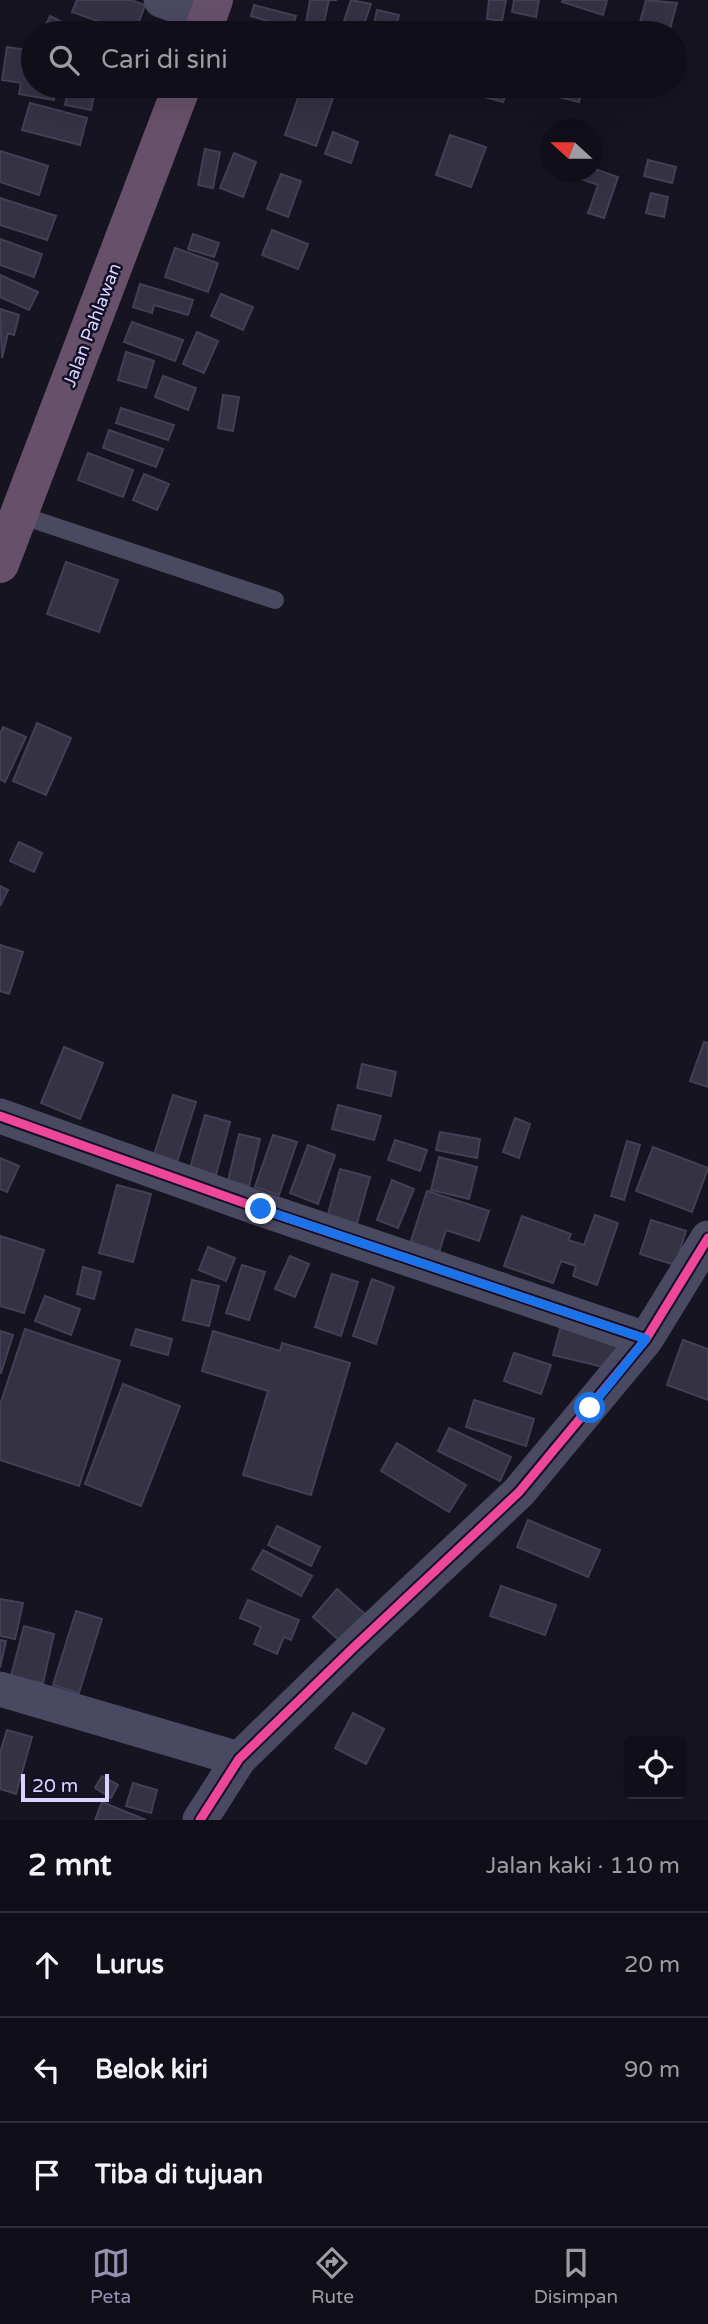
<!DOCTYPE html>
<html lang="id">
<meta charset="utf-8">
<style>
:root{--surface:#100f19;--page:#1e1d26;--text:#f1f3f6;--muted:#9c9ca2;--line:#302f38;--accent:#9591b1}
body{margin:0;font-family:"Varela Round",sans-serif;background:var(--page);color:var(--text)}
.controls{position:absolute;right:21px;bottom:21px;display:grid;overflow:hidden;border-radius:7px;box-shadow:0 7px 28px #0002}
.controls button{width:63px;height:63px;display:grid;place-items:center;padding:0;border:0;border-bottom:2px solid var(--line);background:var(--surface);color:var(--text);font:35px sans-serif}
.compass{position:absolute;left:540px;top:119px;width:63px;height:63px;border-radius:50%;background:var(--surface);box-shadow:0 7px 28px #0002;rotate:291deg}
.scale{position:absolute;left:21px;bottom:18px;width:88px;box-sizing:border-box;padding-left:7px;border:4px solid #d9d4ff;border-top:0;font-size:19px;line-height:24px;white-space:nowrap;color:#d9d4ff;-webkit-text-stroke:5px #130f26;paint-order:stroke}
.stop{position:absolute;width:21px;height:21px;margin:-16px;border:5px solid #1a73e8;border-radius:50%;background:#fff}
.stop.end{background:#1a73e8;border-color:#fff;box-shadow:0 2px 7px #0008}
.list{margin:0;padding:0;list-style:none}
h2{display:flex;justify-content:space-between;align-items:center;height:91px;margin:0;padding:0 28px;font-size:30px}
h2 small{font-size:23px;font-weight:400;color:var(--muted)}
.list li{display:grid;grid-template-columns:46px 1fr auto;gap:21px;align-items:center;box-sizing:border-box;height:105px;padding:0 28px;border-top:2px solid var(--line)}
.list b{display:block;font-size:26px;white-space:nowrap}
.list em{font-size:23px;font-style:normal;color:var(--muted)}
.icon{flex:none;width:38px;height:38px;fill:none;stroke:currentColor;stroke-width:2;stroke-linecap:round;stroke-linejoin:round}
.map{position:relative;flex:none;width:708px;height:1820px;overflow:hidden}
.search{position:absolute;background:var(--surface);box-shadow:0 7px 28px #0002;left:21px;right:21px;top:21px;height:77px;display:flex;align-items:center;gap:18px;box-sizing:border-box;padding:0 24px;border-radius:38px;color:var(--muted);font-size:26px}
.sheet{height:406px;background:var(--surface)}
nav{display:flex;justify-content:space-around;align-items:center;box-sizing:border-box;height:98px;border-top:2px solid var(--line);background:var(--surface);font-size:19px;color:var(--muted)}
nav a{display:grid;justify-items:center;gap:4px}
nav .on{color:var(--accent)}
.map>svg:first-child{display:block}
</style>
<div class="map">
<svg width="708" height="1820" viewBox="0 0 708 1820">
<rect width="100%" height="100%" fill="#161421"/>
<!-- building -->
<path fill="#343243" stroke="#433f54" stroke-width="2" d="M77,0H131L145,5L135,33H131L72,12Z
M310,0H337H329L323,26L306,23Z
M351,0L371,4L361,33H340Z
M489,0H506L502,21L487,19Z
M514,0H539L536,17L512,12Z
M563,0H607L603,15L562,2Z
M646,0L677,3L669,33H637Z
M254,5L296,16L292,28L251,16Z
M377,10L399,15L395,33H372Z
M50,16L84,33H42Z
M260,28L296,33H259Z
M7,47L33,51V86H56L54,100L19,94L21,83L2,80Z
M69,86H96L91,110L65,105Z
M463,86H508L503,102L462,91Z
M541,86H583L579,102L540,92Z
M302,87L333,98L316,146L285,135Z
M30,103L87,118L80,145L22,130Z
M333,132L358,142L351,163L325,154Z
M450,135L486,147L471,187L436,175Z
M205,149L220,152L213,188L198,185Z
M0,151L48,166L39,195L0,182Z
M234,153L256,162L243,197L220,188Z
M648,160L676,167L672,183L644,176Z
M592,168L618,177L604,218L588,213L598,185L573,176L575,172H592Z
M281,174L301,181L288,217L267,209Z
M651,193L668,197L664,217L646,213Z
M0,198L56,216L47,240L0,225Z
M272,230L308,244L298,269L262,255Z
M193,234L219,243L214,257L188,249Z
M0,239L42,254L34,277L0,265Z
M175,248L218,263L208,292L165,277Z
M0,275L38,292L29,310L0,297Z
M140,284L193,300L188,315L154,305L152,313L133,307Z
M221,294L253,307L243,330L211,316Z
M0,309L19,315L14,335L8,333L2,358Z
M132,322L183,340L175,361L124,342Z
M197,332L218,341L204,373L183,364Z
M126,352L154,361L146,388L118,380Z
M163,376L196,388L188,410L155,397Z
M223,395L239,397L233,431L218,428Z
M121,408L174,425L168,440L116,423Z
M109,430L163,449L156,467L103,448Z
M88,453L133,470L123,497L78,480Z
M144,474L169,484L157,510L133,500Z
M66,562L118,580L99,632L47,614Z
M37,723L71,738L46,795L13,781Z
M3,727L26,737L5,782L0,779V734Z
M19,842L42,853L34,872L10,861Z
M0,886L8,890L0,906Z
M0,945L23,952L9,994L0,991Z
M704,1042L708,1043V1087L690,1081Z
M64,1047L103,1063L80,1119L41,1103Z
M362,1064L396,1072L391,1096L357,1088Z
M173,1095L196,1102L176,1165L153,1158Z
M338,1105L381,1116L374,1140L332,1129Z
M205,1115L230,1122L216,1175L190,1168Z
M515,1118L530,1124L519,1158L503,1152Z
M440,1132L480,1139L477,1158L436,1150Z
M239,1134L260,1139L249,1186L228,1181Z
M273,1135L297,1142L279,1195L255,1187Z
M395,1140L427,1150L420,1171L388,1160Z
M627,1141L640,1145L624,1200L611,1196Z
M308,1145L335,1155L318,1204L290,1193Z
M653,1147L708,1168L692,1212L636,1191Z
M439,1157L477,1167L469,1199L431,1190Z
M0,1158L19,1166L7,1192L0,1189Z
M340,1169L370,1177L355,1230L326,1222Z
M392,1180L414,1189L398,1228L377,1220Z
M117,1185L151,1194L133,1262L99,1253Z
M427,1191L489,1211L479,1241L446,1230L436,1262L407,1253Z
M595,1215L618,1223L597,1285L573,1276L576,1266L561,1261L553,1283L504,1266L522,1216L571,1234L568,1240L584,1245Z
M651,1220L686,1231L675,1265L640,1254Z
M0,1236L44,1250L24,1313L0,1306Z
M208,1247L235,1258L226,1281L199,1270Z
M290,1256L309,1264L295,1297L275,1289Z
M242,1265L265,1272L249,1320L226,1313Z
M83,1267L101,1272L94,1299L77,1294Z
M332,1274L358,1282L341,1336L315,1327Z
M372,1279L394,1287L376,1344L353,1336Z
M192,1280L219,1286L209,1326L183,1320Z
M45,1296L80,1309L71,1335L35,1321Z
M561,1326L618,1340L612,1369L553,1355Z
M25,1329L120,1361L79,1486L0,1460V1405Z
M136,1329L172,1339L168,1355L131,1345Z
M0,1331L13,1335L1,1373H0Z
M213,1331L280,1351L282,1343L350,1363L311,1495L243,1475L268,1391L202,1371Z
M683,1340L708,1349V1400L667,1385Z
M514,1353L551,1365L541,1394L504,1381Z
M123,1384L180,1406L141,1506L85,1484Z
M474,1400L534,1419L526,1446L466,1427Z
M449,1428L511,1457L500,1481L438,1451Z
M397,1443L466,1485L449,1512L381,1471Z
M528,1520L600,1550L588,1577L517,1547Z
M277,1526L320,1547L311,1566L268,1545Z
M263,1550L312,1576L301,1596L252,1569Z
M501,1586L556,1605L545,1635L490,1616Z
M337,1589L366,1615L341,1642L313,1617Z
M0,1599L23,1603L15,1639L0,1636Z
M248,1600L299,1620L291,1640L284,1637L277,1654L254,1644L261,1627L240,1618Z
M76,1611L102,1619L79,1693L53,1685Z
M24,1626L54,1634L43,1683L11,1676Z
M0,1640L6,1641L0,1668Z
M353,1713L384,1729L366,1764L335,1748Z
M7,1730L32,1737L16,1794L0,1789V1753Z
M102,1776L118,1785L111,1798L95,1788Z
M133,1783L157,1790L151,1813L126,1806Z
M102,1802L146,1820H95Z"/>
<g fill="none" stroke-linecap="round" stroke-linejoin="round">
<!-- lane -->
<path stroke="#4a4962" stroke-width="18" d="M20,515L275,600"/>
<!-- street -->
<path stroke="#4a4962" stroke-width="35" d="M161,0L208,17
M0,1116L261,1209L646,1339
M0,1689L239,1759
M200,1820L239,1759L353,1648L519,1492L646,1339L708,1238"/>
<!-- highway -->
<path stroke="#67516a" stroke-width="38" d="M202,33L214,0
M0,564L182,86"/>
<!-- cycleway casing -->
<g stroke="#130f26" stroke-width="13">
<path id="cycleway" d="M0,1116L261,1209L646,1339
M200,1820L239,1759L353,1648L519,1492L646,1339L708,1238"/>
</g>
<!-- cycleway -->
<use href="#cycleway" stroke="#ed469a" stroke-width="9"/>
</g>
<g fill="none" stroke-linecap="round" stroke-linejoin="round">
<!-- route -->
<path stroke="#1a73e8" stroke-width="9" d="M261,1209L646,1339L590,1408"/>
</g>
<g text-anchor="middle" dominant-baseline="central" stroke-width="5" stroke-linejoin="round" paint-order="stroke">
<!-- street labels -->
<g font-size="18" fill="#d9d4ff" stroke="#130f26">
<text transform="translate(92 325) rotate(-69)">Jalan Pahlawan</text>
</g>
</g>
</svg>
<div class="controls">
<button><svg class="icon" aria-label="locate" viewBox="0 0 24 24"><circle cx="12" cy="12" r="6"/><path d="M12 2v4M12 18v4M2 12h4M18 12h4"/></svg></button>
</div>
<svg class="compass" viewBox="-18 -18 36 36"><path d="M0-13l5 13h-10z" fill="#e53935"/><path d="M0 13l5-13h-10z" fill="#9c9ca2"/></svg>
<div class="scale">20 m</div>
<div class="stop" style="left:590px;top:1408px"></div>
<div class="stop end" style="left:261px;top:1209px"></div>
<div class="search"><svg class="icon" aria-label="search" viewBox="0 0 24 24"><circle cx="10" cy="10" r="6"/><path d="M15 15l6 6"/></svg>Cari di sini</div>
</div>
<section class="sheet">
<h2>2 mnt<small>Jalan kaki · 110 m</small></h2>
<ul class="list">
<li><svg class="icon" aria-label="ahead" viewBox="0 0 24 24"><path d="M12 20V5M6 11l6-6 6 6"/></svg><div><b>Lurus</b></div><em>20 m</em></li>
<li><svg class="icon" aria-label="left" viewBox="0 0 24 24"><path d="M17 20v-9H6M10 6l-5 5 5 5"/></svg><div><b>Belok kiri</b></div><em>90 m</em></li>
<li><svg class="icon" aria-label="arrive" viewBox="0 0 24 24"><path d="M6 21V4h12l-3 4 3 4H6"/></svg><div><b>Tiba di tujuan</b></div></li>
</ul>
</section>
<nav>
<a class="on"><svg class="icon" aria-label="map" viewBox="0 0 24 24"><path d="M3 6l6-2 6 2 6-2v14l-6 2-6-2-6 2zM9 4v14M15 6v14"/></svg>Peta</a>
<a><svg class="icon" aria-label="directions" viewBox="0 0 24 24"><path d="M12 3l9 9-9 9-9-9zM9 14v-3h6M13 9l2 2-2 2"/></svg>Rute</a>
<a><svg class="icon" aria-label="saved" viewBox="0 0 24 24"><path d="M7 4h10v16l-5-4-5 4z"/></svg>Disimpan</a>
</nav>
